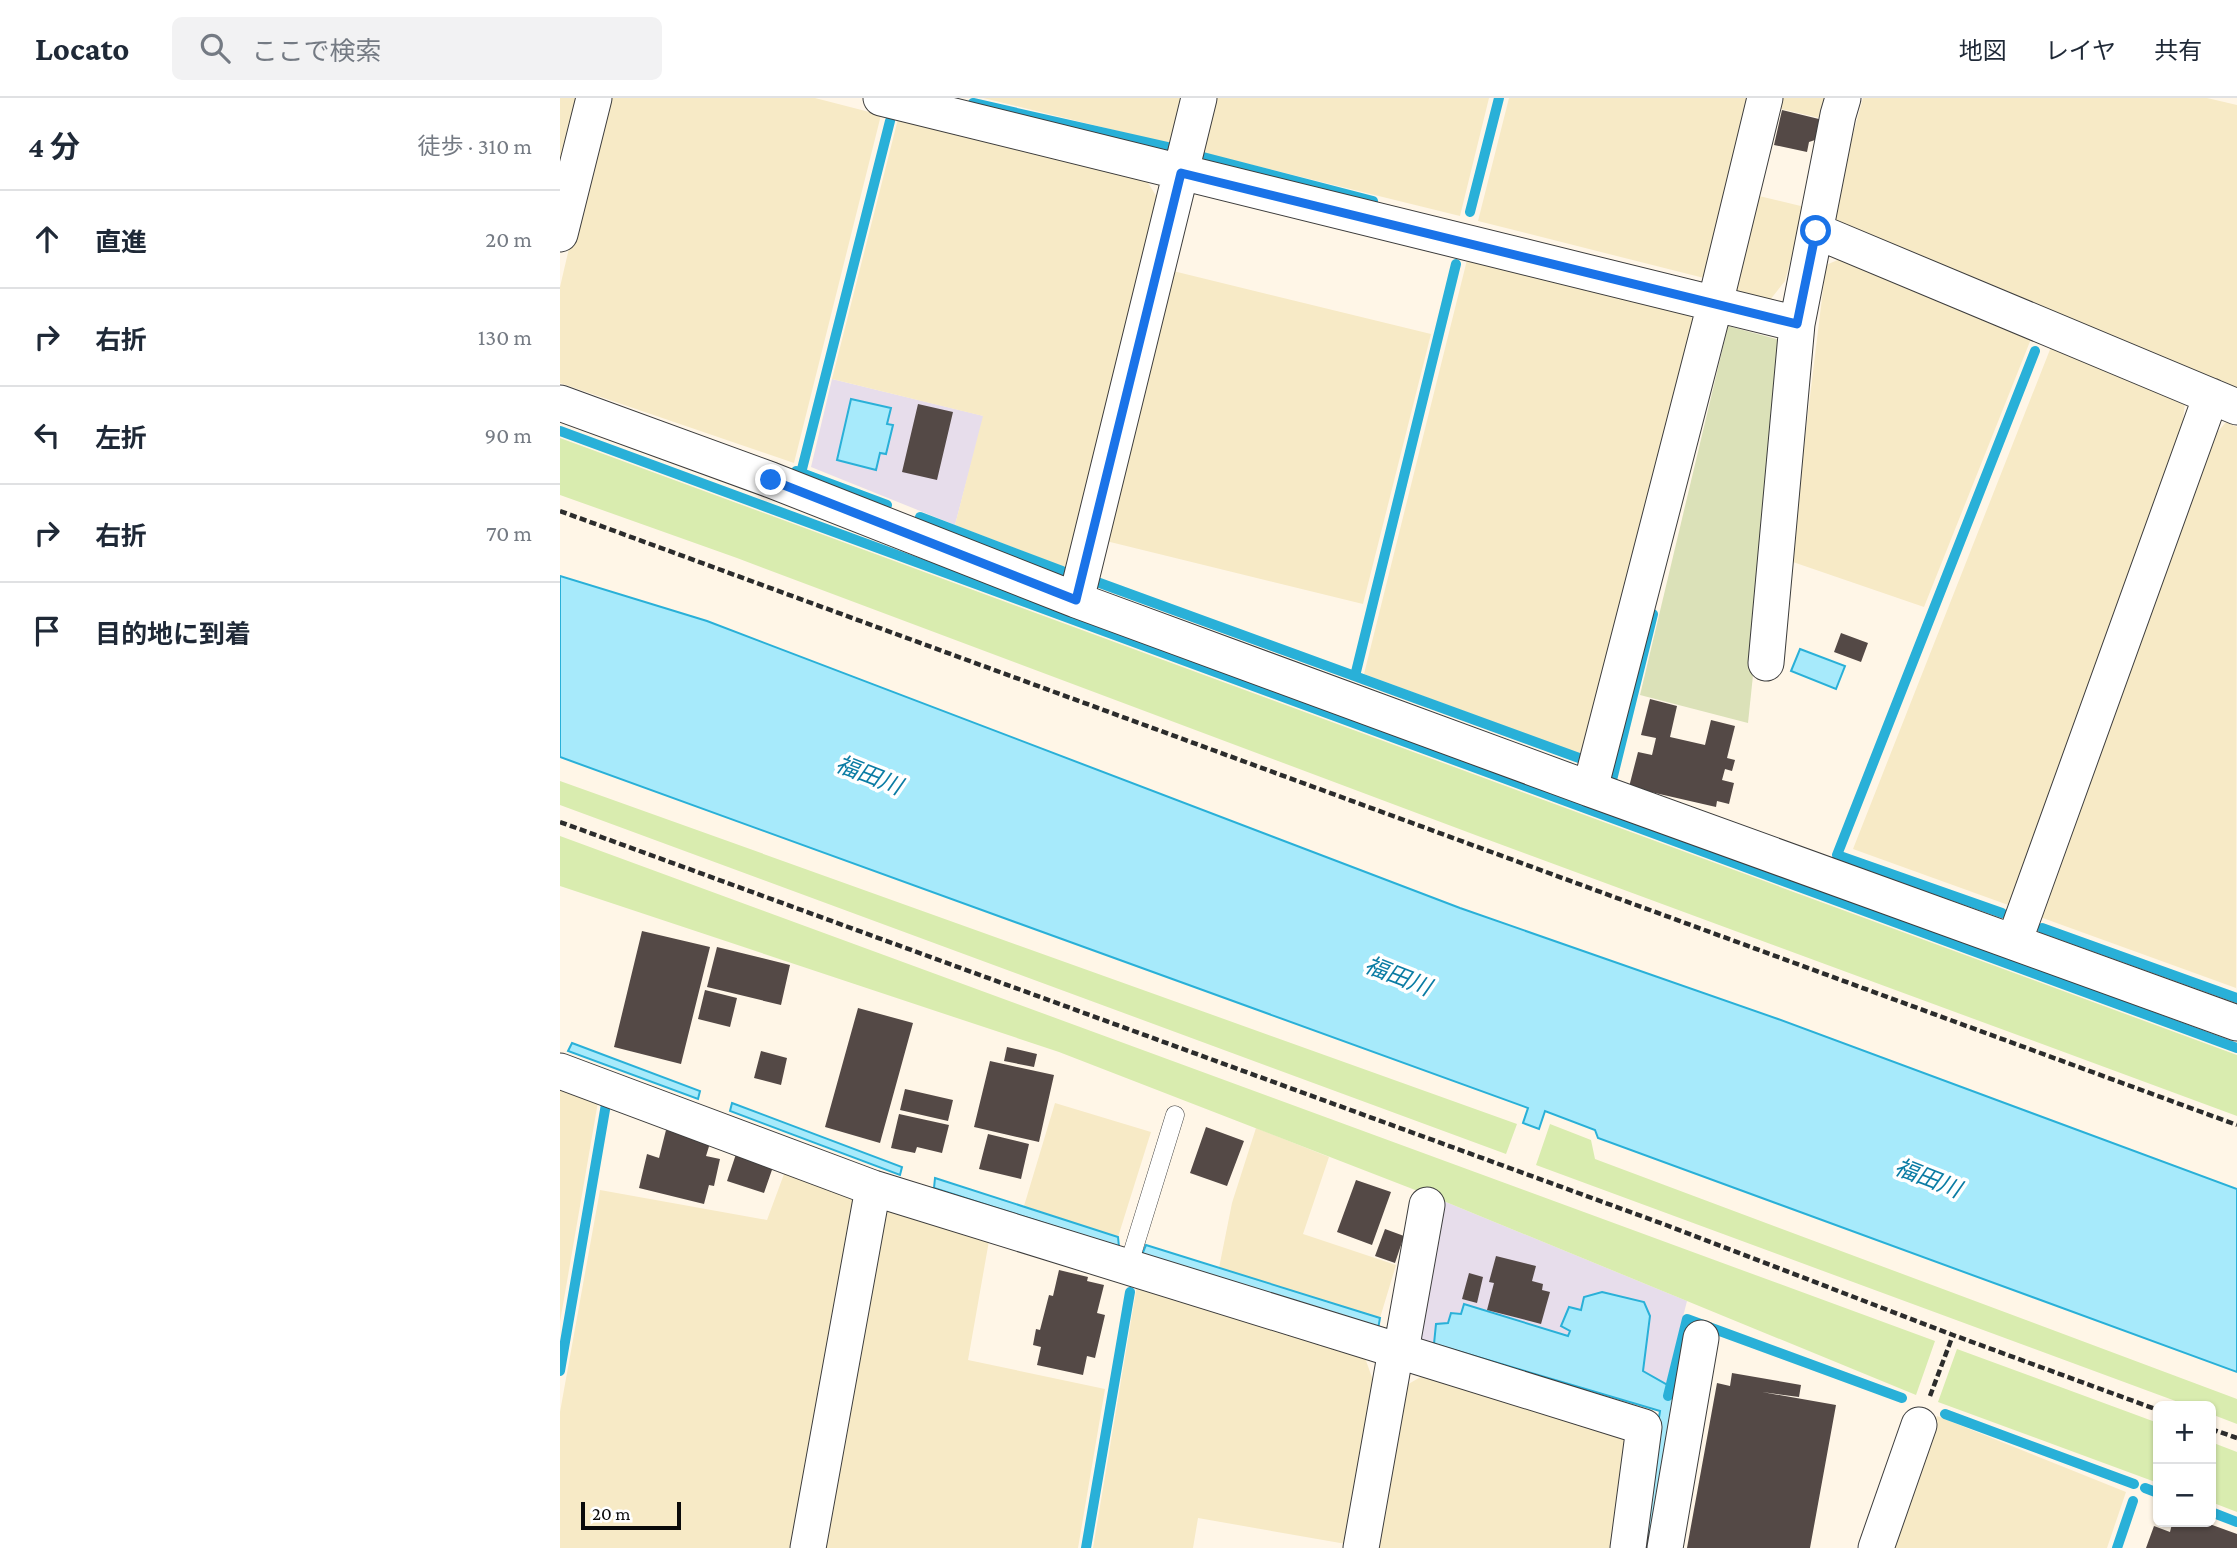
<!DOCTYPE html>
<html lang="ja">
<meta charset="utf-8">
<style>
:root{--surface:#fff;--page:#f2f2f3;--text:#1f2937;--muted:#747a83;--line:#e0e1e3}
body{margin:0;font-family:"Crimson Pro","Noto Sans JP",serif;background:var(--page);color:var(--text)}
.controls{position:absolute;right:21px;bottom:21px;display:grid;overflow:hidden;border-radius:10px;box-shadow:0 2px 5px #0004}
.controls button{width:63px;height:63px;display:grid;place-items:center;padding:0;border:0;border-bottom:2px solid var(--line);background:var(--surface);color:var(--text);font:35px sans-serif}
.scale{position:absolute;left:21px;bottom:18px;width:100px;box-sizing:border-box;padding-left:7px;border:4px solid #0a0a0a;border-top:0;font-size:19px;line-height:24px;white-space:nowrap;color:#0a0a0a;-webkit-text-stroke:5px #fff;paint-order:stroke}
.stop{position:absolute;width:21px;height:21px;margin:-16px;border:5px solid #1a73e8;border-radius:50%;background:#fff}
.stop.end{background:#1a73e8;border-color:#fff;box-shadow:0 2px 7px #0008}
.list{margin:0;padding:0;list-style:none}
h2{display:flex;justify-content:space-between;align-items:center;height:91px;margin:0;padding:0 28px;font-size:30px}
h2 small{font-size:23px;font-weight:400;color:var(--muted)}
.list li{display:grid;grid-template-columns:46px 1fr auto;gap:21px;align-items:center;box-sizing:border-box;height:98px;padding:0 28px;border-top:2px solid var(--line)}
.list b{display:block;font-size:26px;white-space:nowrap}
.list em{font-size:23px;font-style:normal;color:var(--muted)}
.icon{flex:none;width:38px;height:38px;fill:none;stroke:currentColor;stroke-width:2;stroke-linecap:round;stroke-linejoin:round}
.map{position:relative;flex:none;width:1677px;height:1450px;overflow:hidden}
header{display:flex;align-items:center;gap:42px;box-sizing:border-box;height:98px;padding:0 35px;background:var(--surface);border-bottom:2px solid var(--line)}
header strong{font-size:33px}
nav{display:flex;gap:38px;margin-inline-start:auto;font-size:24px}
.search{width:490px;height:63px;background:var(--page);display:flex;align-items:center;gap:18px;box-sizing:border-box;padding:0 24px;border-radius:10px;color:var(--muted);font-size:26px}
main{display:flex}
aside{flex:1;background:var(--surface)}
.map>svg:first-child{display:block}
</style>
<header>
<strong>Locato</strong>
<div class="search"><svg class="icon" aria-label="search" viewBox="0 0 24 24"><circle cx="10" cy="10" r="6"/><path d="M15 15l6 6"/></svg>ここで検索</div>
<nav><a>地図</a><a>レイヤ</a><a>共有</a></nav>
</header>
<main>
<aside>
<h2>4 分<small>徒歩 · 310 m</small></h2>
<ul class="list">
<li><svg class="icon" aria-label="ahead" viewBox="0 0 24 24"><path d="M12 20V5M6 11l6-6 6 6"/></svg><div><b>直進</b></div><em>20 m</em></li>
<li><svg class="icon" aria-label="right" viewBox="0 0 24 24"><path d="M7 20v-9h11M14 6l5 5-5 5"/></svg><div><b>右折</b></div><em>130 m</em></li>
<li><svg class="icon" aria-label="left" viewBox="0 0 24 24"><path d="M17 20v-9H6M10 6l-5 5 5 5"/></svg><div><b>左折</b></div><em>90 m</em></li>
<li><svg class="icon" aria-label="right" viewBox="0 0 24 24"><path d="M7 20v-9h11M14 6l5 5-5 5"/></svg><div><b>右折</b></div><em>70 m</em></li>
<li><svg class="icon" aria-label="arrive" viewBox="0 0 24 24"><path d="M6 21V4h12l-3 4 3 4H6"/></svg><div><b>目的地に到着</b></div></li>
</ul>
</aside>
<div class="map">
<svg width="1677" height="1450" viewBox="0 0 1677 1450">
<rect width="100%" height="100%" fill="#fff6e7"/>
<!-- industrial -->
<path fill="#e7ddeb" d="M272,281L424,318L395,427L251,369Z
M881,1102L1127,1203L1106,1286L1083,1273L1090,1218L1084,1205L1043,1194L1024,1199L1020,1213L1009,1209L1011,1233L1008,1238L905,1207L901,1216L888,1225L874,1246L860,1242Z"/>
<!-- farmland -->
<path fill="#f7eac6" d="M0,0H21L0,82Z
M44,0H255L321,17L234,365L0,285V189Z
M423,0H627L611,46Z
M649,0H929L900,118L636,53Z
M949,0H1189L1144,180L918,123Z
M1223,0H1274L1268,22L1221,11Z
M1303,0H1647L1677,7V299L1271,124L1272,112Z
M338,21L587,83L601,106L509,471L395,427L423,318L272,281Z
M1199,98L1245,109L1225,183L1210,202L1176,195Z
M1280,161L1471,241L1364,509L1230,463L1266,167Z
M907,162L1128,215L1136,226L1038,612L1020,656L804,576Z
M609,172L871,236L803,506L542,442Z
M1491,249L1625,304L1622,332L1451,808L1293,751Z
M1666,324L1677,329L1676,890L1480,819L1650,343Z
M0,984L39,998L0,1224Z
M495,1005L591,1034L558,1139L464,1108Z
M696,1030L769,1059L743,1136L836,1167L820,1220L659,1170L672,1105Z
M227,1068L287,1091L296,1105L235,1450H0V1314L40,1092L207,1122Z
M337,1110L430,1137L408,1262L545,1291L518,1450H266L322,1116Z
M577,1187L804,1257L814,1285L786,1446L638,1420L633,1450H533Z
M864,1277L1068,1339L1051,1450H817L845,1288Z
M1377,1318L1566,1394L1547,1450H1331Z"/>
<!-- green -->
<path fill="#d9ecaf" d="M0,340L1677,957V1018L918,738L177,460L0,397Z
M0,683L957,1026L946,1056L0,707Z
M0,738L1375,1243L1356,1297L881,1102L499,954L0,788Z
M990,1026L1031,1042L1035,1061L1677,1301V1326L1651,1316V1308H1629L976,1067Z
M1397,1251L1598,1325V1385L1378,1304Z
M1651,1344L1677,1354V1414L1651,1404Z"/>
<!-- cemetery -->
<path fill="#dbe1b8" d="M1168,228L1220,242L1227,254L1188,625L1080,597Z"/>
<!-- water -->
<path fill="#a7eafb" stroke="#29b0d8" stroke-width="2" d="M291,301L331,310L327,326L333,327L326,356L320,355L316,372L277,362Z
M0,478L147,523L900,810L1218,921L1677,1091V1274L1038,1040L1035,1032L985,1013L979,1031L963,1025L968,1010L0,659Z
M1240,551L1285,568L1276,591L1231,573Z
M12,945L140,993L138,1001L8,953Z
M172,1005L342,1069L340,1077L170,1013Z
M375,1080L558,1139L559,1149L374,1090Z
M586,1147L820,1220L818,1231L582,1157Z
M1042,1194L1084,1204L1090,1218L1083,1273L1106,1286L1119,1289L1093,1450H1079L1100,1313L874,1246L876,1226L888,1225L891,1215L901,1216L904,1206L1008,1238L1010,1233L1001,1228L1009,1209L1021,1212L1024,1199Z"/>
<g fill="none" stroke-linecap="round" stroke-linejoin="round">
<!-- stream -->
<path stroke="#29b0d8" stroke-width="10" d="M413,5L607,49
M643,59L813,103
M910,114L939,0
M0,333L1677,950
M236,373L327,407
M241,375L330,23
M360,419L502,473
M537,484L1019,660
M795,578L896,166
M1052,682L1093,516
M1442,815L1277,757L1475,253
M1482,830L1677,900
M0,1273L46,1006
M1108,1298L1127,1221L1342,1300
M1385,1316L1574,1386
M1585,1390L1598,1395
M1651,1414L1677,1424
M526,1450L570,1194
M1557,1450L1573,1403"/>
</g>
<!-- building -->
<path fill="#544946" d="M1222,12L1263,22L1258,41L1249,44L1247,54L1214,47Z
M358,306L393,314L377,382L342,374Z
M1281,535L1308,545L1301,564L1274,554Z
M1090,601L1117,608L1110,639L1145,647L1151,622L1175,628L1167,660L1175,662L1172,673L1165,671L1162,682L1174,685L1169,706L1157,703L1156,709L1069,689L1078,654L1092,657L1096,640L1081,637Z
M82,833L150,849L121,966L54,949Z
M157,849L230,867L221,907L147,889Z
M145,892L177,900L170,929L138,921Z
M298,910L353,925L320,1045L265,1029Z
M447,949L477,956L474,969L444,963Z
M201,953L227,960L221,987L194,980Z
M430,963L494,977L479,1044L414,1029Z
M345,991L393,1002L388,1023L340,1012Z
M339,1016L389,1027L382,1055L357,1049L355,1055L331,1050Z
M646,1029L684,1043L667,1088L630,1075Z
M106,1032L151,1042L146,1058L160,1061L154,1088L149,1087L144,1106L79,1090L87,1056L99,1060Z
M428,1036L469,1046L461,1081L419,1071Z
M177,1053L214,1066L204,1095L167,1083Z
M796,1082L831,1094L812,1147L777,1134Z
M825,1131L844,1138L835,1165L815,1158Z
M936,1158L976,1168L972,1183L983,1186L982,1192L990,1194L981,1226L927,1212L934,1185L929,1184Z
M499,1172L528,1179L527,1183L544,1187L537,1215L545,1217L535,1260L527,1258L523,1277L477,1267L481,1249L473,1247L476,1231L480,1232L489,1197L493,1198Z
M909,1175L923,1179L917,1205L902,1201Z
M1172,1275L1241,1287L1239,1299L1202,1294L1276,1307L1250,1450H1127L1157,1285L1170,1288Z
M1621,1424H1644L1677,1436V1450H1586L1594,1428L1610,1434L1612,1426L1619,1428Z"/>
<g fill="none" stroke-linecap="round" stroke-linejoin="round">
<!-- service casing -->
<g stroke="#3d3d3d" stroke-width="19">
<path id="service" d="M568,1169L615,1017"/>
</g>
<!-- minor casing -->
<g stroke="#3d3d3d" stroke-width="37">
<path id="minor" d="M321,0L1237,226
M1256,133L1677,309
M0,136L34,0
M0,305L211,382L516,502L1030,691L1155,206L1205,0
M516,502L639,0
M1206,565L1237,226L1278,17L1283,0
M1030,691L1677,925
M1454,844L1651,298
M0,973L313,1090L836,1252L801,1450
M836,1252L1084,1329L1068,1450
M841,1253L867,1107
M248,1450L313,1090
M1105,1450L1141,1240
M1316,1450L1359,1327"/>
</g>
<!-- path -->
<path stroke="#2c2c2c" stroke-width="4.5" stroke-dasharray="7 3.5" stroke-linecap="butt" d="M0,413L1677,1027
M0,724L1106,1127L1393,1237L1598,1312
M1370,1298L1393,1237
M1651,1331L1677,1340"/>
<!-- service -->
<use href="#service" stroke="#fff" stroke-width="18"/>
<!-- minor -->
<use href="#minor" stroke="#fff" stroke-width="35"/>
</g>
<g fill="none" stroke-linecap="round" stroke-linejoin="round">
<!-- route -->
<path stroke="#1a73e8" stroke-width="9" d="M211,382L516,502L621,75L1237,226L1256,133"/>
</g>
<g text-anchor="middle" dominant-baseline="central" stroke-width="7" stroke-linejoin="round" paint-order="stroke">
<!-- water labels -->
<g font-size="23" font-style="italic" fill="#0b7ca4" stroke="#fff">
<text transform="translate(309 677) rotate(21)">福田川</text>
<text transform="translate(838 878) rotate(21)">福田川</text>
<text transform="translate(1368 1080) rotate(21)">福田川</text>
</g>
</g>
</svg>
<div class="controls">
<button>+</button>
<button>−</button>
</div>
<div class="scale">20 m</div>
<div class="stop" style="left:1256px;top:133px"></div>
<div class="stop end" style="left:211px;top:382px"></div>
</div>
</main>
